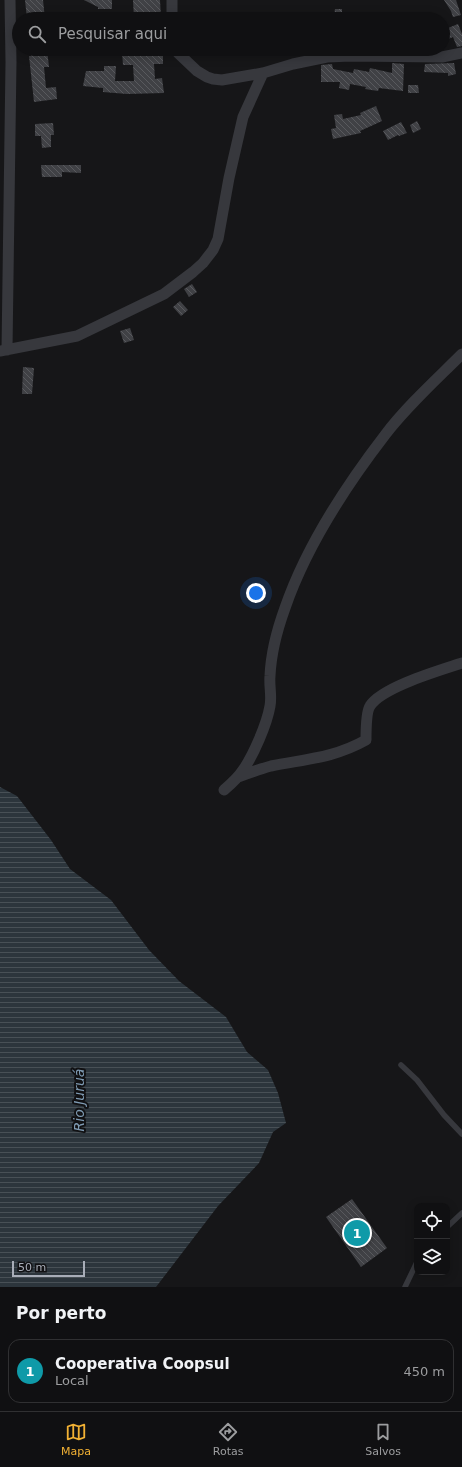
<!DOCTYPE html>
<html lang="pt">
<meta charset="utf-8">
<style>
:root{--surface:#101012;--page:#1e1e20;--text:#f1f3f6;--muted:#9c9d9f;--line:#303032;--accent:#f2b134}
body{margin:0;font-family:"DejaVu Sans",sans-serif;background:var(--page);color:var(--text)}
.controls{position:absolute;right:12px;bottom:12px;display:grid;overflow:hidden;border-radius:8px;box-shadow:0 2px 10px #0003}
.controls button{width:36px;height:36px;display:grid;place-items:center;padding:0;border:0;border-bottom:1px solid var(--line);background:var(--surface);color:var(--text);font:20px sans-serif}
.scale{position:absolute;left:12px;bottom:10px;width:73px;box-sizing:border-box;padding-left:4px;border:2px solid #a8adb8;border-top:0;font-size:11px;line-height:14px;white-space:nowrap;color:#a8adb8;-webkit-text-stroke:3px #111113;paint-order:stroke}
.you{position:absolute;left:256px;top:593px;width:14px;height:14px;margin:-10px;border:3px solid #fff;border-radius:50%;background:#1a73e8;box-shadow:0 0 0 6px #1a73e833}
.badge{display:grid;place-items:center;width:26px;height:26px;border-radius:50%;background:var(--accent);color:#fff;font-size:13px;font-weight:700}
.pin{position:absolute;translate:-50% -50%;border:2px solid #fff;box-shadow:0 1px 4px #0006}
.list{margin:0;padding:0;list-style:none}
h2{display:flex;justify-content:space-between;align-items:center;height:52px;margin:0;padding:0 16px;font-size:17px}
h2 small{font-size:13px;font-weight:400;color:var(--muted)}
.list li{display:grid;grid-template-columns:26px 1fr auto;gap:12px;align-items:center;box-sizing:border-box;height:64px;margin:0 8px 8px;padding:0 8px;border:1px solid var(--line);border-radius:12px}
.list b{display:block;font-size:15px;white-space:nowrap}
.list p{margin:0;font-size:13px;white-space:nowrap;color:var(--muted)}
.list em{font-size:13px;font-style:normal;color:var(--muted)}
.icon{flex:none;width:22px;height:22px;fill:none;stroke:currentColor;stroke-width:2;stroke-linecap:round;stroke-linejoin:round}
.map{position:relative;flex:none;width:462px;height:1287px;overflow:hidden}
.search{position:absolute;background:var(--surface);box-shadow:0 2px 10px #0003;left:12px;right:12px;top:12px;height:44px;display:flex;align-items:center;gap:10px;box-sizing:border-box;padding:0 14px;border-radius:22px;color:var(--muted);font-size:15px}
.sheet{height:124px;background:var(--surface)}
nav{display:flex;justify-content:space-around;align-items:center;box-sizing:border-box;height:56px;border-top:1px solid var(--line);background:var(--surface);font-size:11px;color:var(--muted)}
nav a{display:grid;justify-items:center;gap:2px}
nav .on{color:var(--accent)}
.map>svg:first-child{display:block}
</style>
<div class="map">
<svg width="462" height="1287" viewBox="0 0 462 1287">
<defs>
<pattern id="water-rules" width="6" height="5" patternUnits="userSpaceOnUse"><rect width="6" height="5" fill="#2c353c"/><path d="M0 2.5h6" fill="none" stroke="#485056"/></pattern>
<pattern id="building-back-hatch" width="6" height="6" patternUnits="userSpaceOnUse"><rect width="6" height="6" fill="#404145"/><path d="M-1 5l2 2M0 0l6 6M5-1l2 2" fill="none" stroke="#595a5e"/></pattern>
</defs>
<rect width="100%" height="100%" fill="#161618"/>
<!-- water -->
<path fill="url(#water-rules)" d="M0,787L17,796L51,840L70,869L111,900L149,950L179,981L226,1017L247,1052L268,1070L278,1093L286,1123L273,1132L259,1163L218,1206L156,1287H0Z"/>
<!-- building -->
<path fill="url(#building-back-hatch)" d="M25,0H43L45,19H27Z
M84,0H112V9H98V7Z
M133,0H160L161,18L134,19Z
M444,0H456L461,15L453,17L451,11Z
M335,9H342V17H334Z
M458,24L462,34V46L457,47L453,37L446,40L443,30Z
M30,49H47L49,67H44L46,88L56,87L57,99L34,102L29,56H31Z
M163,50V64H154L155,79L162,78L164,93L127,94L103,92V88L83,86L86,71H104V66H116L115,81H134L133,65H123L122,52Z
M392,63L404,64L403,91L379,88L378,91L365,89L366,87L350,84L349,90L339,88L340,82H321V65L332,64L333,69L353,73L354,69L369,72L370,68L392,73Z
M454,63L456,74L448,76V73L424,72L425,64Z
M408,85H418L419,93H408Z
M376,106L382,121L360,131L361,133L333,139L331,129L336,128L334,115L342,114L343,119L361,115L360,113Z
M417,121L421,129L413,133L410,125Z
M401,122L407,133L399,136L398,135L388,140L383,131Z
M53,123L54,135H51V147L42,148L41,136H35V124Z
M41,165H81V173L62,172V177H42Z
M192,284L197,292L189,297L184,289Z
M180,301L188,310L181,316L173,307Z
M130,328L134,340L124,343L120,331Z
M23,367L34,368L32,394H22Z
M352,1199L387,1248L361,1267L326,1217Z"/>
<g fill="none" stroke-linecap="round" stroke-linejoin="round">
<!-- service -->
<path stroke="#37383d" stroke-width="5.5" d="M401,1065L417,1080L444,1115L462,1134
M447,1227L462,1213
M405,1287L417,1262"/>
<!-- minor -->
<path stroke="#37383d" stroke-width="11" d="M172,0V19
M177,49L178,53L197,71L207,77L213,79L222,80L263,73L293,64L327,57L351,56L442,57L462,53
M7,350L11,62L10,0
M0,351L77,336L164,294L193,272L203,263L213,250L218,239L229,178L243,117L263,73
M238,777C249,773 260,769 271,766C306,759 334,758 366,740C366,732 366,712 370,706C382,687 441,670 462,663
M224,790C231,784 238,778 243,770C253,756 267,724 270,706C272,696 269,686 270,676C271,653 277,630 285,608C306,547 345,487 385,435C407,406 436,380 462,354"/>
</g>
<g text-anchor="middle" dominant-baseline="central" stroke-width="4" stroke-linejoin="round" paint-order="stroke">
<!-- water labels -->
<g font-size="14" font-style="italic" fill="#7f9bb3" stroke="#111113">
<text transform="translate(79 1100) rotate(-90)">Rio Juruá</text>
</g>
</g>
</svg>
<div class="controls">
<button><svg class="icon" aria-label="locate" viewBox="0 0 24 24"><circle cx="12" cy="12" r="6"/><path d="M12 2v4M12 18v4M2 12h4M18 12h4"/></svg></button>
<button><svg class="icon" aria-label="layers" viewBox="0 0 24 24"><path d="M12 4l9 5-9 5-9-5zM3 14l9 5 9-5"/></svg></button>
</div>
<div class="scale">50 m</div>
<div class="you"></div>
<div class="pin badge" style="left:357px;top:1233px;background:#0f9aa8">1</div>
<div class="search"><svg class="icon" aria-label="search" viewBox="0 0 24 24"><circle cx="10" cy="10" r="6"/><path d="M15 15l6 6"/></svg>Pesquisar aqui</div>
</div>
<section class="sheet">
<h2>Por perto<small></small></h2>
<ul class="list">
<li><span class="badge" style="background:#0f9aa8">1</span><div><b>Cooperativa Coopsul</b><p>Local</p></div><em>450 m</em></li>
</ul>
</section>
<nav>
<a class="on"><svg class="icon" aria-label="map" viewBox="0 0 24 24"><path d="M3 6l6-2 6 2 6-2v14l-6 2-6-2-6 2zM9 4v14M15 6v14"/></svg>Mapa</a>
<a><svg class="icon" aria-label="directions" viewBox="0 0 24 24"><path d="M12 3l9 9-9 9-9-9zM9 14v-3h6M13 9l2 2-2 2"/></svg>Rotas</a>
<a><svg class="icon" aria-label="saved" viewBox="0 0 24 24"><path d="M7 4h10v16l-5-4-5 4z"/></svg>Salvos</a>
</nav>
